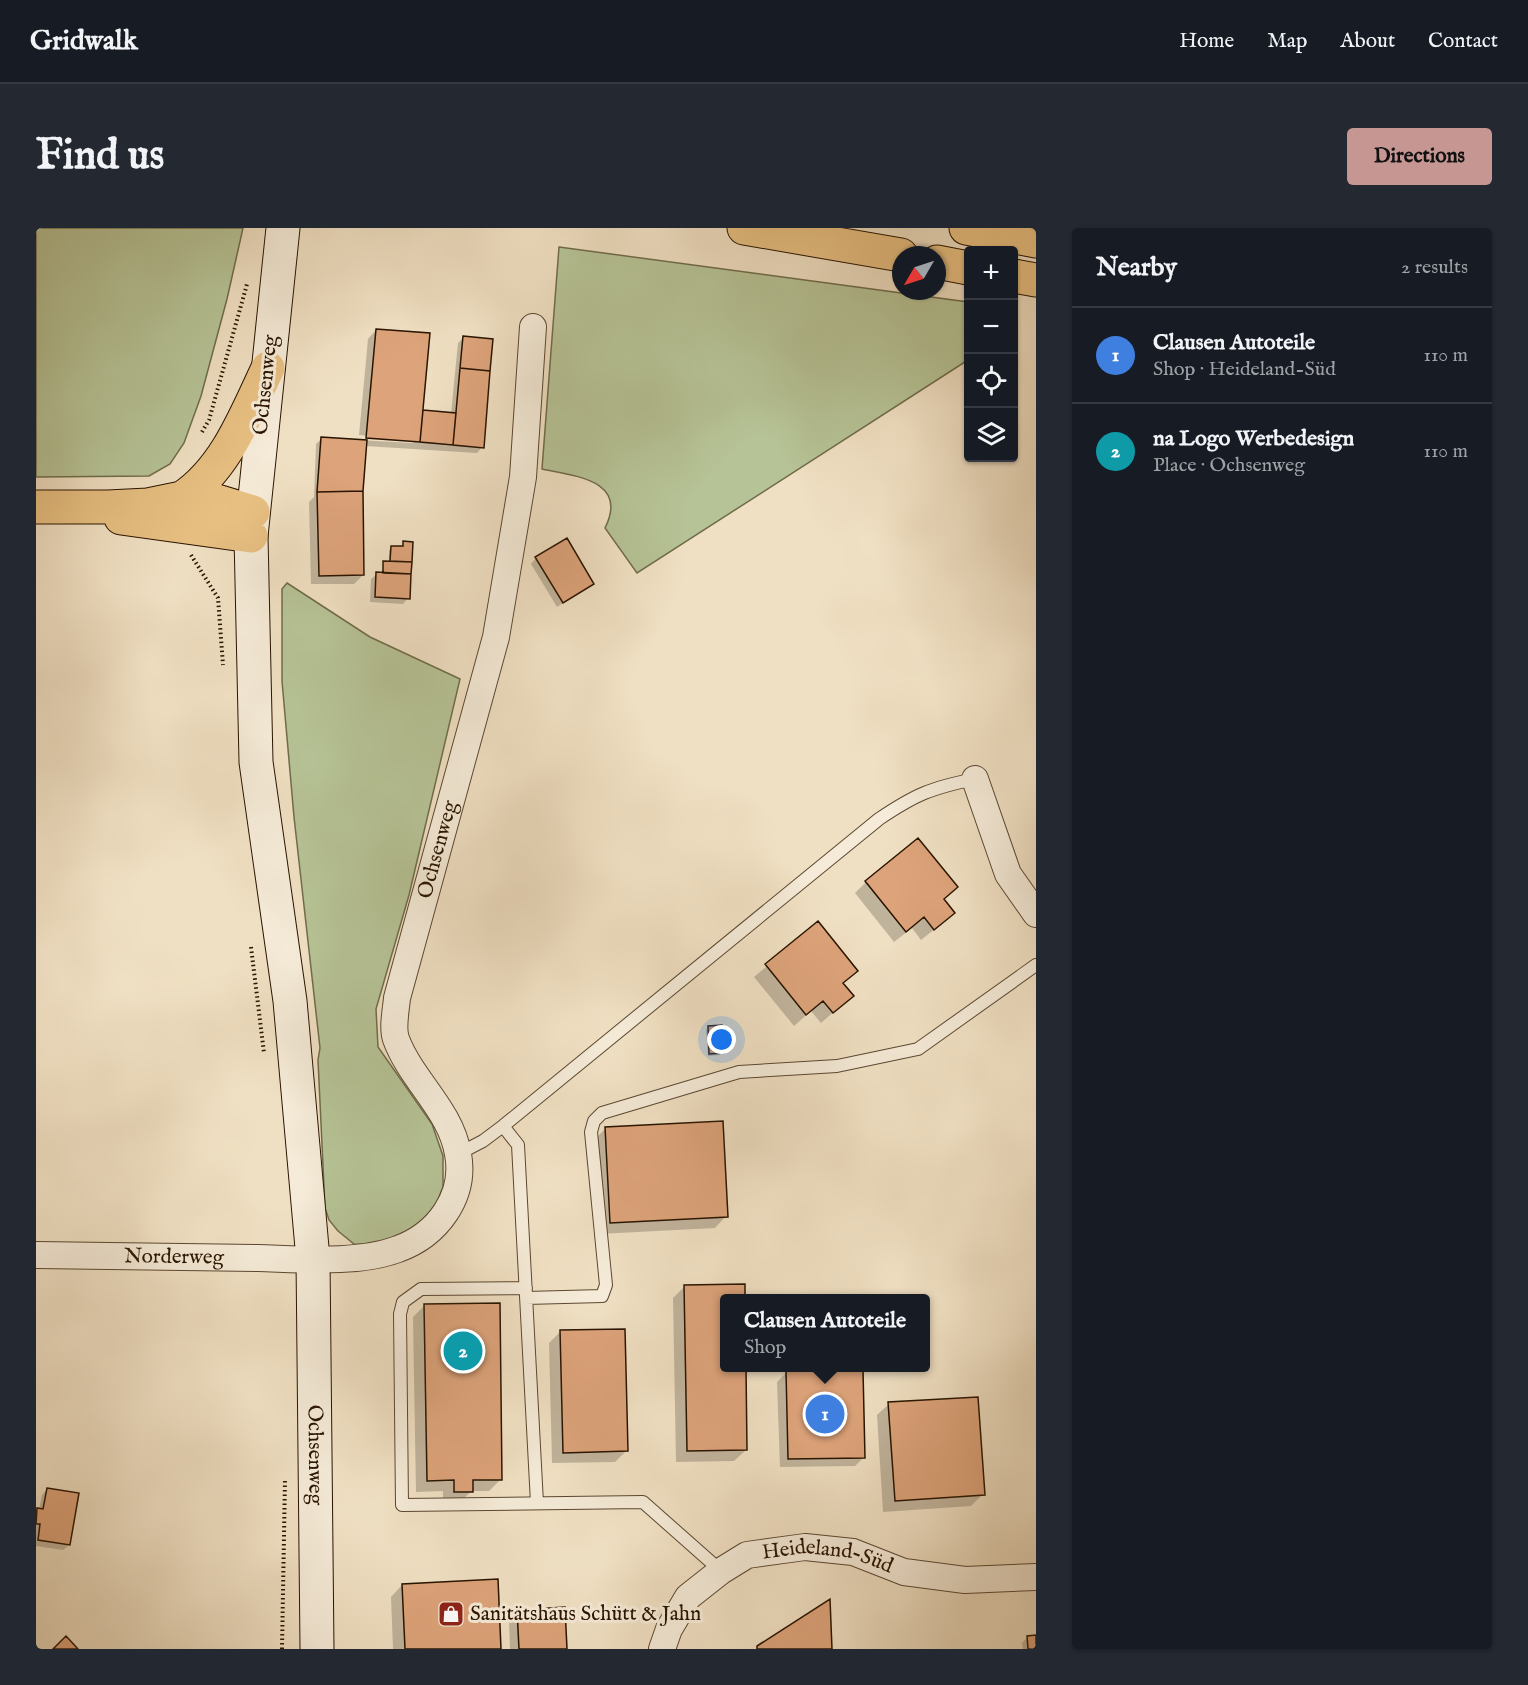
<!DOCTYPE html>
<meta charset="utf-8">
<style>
:root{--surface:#171b24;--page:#242831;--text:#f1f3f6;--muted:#9ea1a6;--line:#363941;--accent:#c59692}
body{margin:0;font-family:"IM FELL English",serif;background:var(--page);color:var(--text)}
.controls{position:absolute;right:18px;top:18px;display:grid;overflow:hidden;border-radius:6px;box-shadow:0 2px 4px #0004}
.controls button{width:54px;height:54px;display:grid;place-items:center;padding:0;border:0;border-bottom:2px solid var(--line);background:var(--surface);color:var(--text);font:30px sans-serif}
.compass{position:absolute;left:856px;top:18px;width:54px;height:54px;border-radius:50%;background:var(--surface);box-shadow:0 2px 4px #0004;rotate:231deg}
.you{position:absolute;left:686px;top:812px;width:21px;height:21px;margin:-15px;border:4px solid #fff;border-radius:50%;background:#1a73e8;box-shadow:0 0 0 9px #1a73e833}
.badge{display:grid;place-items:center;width:39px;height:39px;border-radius:50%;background:var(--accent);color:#fff;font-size:20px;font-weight:700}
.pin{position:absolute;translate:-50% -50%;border:3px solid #fff;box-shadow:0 2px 6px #0006}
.popup{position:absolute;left:684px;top:1066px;width:210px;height:78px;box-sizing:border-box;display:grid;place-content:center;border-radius:6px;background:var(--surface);filter:drop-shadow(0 2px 4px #0005);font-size:20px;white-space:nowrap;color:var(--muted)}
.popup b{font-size:22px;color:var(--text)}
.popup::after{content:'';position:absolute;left:50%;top:100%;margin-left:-12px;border:12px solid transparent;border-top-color:var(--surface)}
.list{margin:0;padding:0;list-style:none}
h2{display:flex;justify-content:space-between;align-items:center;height:78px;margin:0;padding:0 24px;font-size:26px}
h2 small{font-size:20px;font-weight:400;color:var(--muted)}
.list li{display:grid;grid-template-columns:39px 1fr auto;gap:18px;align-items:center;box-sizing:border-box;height:96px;padding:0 24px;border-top:2px solid var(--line)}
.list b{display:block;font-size:22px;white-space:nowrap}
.list p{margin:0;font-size:20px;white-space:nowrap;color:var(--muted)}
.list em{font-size:20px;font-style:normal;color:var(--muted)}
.icon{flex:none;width:33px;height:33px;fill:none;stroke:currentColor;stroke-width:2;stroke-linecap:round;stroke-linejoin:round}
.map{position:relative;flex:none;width:1000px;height:1421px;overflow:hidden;border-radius:6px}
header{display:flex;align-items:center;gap:36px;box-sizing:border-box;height:84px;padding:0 30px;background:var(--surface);border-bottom:2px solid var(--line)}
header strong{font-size:28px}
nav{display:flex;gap:33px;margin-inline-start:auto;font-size:21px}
.intro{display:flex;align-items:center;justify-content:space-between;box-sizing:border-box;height:144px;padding:0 36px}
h1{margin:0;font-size:42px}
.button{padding:15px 27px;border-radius:6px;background:var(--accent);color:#111;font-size:21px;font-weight:700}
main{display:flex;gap:36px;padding:0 36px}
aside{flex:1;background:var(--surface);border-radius:6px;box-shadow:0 2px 4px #0004}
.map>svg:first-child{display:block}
</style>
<header>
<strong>Gridwalk</strong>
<nav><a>Home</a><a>Map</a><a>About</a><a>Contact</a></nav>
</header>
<div class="intro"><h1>Find us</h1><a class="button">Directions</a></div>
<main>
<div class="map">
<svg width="1000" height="1421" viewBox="0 0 1000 1421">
<rect width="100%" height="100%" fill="#f0e0c3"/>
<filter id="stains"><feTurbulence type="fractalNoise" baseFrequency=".00333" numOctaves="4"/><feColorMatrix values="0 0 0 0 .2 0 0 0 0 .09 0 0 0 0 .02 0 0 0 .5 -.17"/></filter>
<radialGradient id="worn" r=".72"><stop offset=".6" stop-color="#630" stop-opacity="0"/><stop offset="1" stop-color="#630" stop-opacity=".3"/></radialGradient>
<!-- green -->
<path fill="#b6c396" stroke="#706c4b" stroke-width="1.5" d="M0,0H207L191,71L165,168L148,215L134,236L113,248L0,249Z
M523,19L932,74V132L601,345L569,300C593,252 539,248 506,241Z
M251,355L334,409L424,451L373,667L340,781L342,819L396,896L407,928V959L398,981L371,1008L345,1017L318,1016L302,1003L293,992L289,980L282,832L284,820L258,589L246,453V361Z"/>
<!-- shadow -->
<path fill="#0003" d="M340,102L385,183L415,186L422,115L427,110L446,219L441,225L329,218L325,263L327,347L318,356H275L273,274L278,269L280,216L286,210L377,215V212L323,207L332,111Z
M368,315H375L372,370L367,376L334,374L335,351L341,346H345L348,334H353V322L365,320Z
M500,330L556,356L521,379L495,336Z
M830,654L920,659L907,672L905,696L885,712L876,700L858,714L819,665Z
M781,696L820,743L806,756L816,768L785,795L775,783L758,798L718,749Z
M672,799L686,824L684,827L672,828L670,802Z
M570,900L690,988L679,1000L563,1006L558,912Z
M707,1058V1070H688V1140H709L710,1222L698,1233L640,1234L637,1070L648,1059Z
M389,1077L465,1251L453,1263H435L424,1275H407V1263L380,1264L377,1089Z
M525,1103L590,1223L579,1234L516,1235L513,1115Z
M750,1145L828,1229L819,1238L744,1239L741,1154Z
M853,1176L947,1266L935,1278L847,1284L841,1187Z
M11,1261L33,1317L27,1322L0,1318V1283L3,1282L6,1267Z
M366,1357L464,1421H357L355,1369Z
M482,1383L529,1421H474L473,1392Z
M992,1409H1000V1421H987L986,1415Z"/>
<!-- building -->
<path fill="#dda37a" stroke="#291400" stroke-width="1.5" d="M340,101L394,105L384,214L330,210Z
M427,108L457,111L454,143L424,140Z
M424,140L454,143L448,220L417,217Z
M387,182L420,185L417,217L384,214Z
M285,209L331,212L327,263L281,264Z
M327,263L328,347L283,348L281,264Z
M531,310L558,356L527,375L499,329Z
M367,313L377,314L376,334L354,333L355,318H367Z
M347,333L376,334L375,346L347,345Z
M340,344L375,346L374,371L339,369Z
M882,610L922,659L908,671L919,685L898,702L888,689L870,704L829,653Z
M782,693L822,743L807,755L818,768L797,785L787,773L770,787L729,736Z
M686,797L688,825L673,826L672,798Z
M687,893L692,989L574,995L569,899Z
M709,1056V1070H688V1140H710L711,1222L651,1223L648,1057Z
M464,1075L466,1252H437V1264H418V1252L391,1253L388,1076Z
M589,1101L592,1223L527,1225L524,1102Z
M827,1142L829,1230L752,1231L750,1143Z
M942,1169L949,1267L859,1273L852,1174Z
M11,1260L43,1265L34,1317L2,1312L4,1296H0L1,1280L7,1281Z
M462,1351L465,1421H369L366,1356Z
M794,1371L796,1421H721V1418Z
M529,1379L531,1421H483L481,1382Z
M1000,1407V1421H992L991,1408Z
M30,1408L42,1421H17Z"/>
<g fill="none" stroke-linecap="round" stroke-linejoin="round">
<!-- lane casing -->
<g stroke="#5b4731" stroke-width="14">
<path id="lane" d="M467,898L482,917L501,1275
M422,926L447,913L467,898L843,591C880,566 895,560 939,551
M490,1060L385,1061L367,1074L364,1086L366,1277L607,1274L685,1343
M490,1070L566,1068L570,1057L555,904L558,893L566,885L703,844L801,838L882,821L1000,737"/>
</g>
<!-- street casing -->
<g stroke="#5b4731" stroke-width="28">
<g id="street">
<path d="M939,551L972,646L1000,686"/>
<path id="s1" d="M0,1027C74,1028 148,1029 222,1030C264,1031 323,1036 362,1021C401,1007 430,969 422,926C415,882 375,852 360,811C356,800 360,782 361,770L460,409L487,249L497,99"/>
<path id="s2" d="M626,1421L633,1401L652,1369L685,1343L711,1327L769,1319L817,1324L868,1344L929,1352L1000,1349"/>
</g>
</g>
<!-- secondary casing -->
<g stroke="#291400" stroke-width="35">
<g id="secondary">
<path id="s3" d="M247,0L215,308L220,534L254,773L277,1031L281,1421"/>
</g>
</g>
<!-- highway casing -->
<g stroke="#291400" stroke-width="35">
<path id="highway" d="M708,0L865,27
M930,0L1000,13
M901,34L932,40
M978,48L1000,52
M146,270C190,241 210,186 232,140
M0,279H72L112,277L146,270H171L217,284
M85,290L215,308"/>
</g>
<!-- path -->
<path stroke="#291400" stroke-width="4" stroke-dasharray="1.5 3" stroke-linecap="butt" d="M166,204L173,192L211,56
M155,327L182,370L187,437
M215,719L228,825
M246,1421L249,1251"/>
<!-- lane -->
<use href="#lane" stroke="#f5ebd8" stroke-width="12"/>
<!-- street -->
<use href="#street" stroke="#f5ebd8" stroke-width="26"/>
<!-- secondary -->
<use href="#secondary" stroke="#f5ebd8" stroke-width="33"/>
<!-- highway -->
<use href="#highway" stroke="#e8c082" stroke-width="33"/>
</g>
<!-- icons -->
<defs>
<g id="shop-square" transform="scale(1.35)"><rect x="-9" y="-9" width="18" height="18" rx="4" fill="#8f2418" stroke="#f5ebd8"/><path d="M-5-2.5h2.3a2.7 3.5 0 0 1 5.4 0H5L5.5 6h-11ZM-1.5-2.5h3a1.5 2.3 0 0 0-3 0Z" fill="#fff"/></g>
</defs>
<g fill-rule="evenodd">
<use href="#shop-square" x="415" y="1386"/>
</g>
<g text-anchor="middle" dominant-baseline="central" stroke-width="6" stroke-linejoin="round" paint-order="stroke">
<!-- street labels -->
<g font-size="21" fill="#291400" stroke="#f5ebd8">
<text transform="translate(230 157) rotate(-84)">Ochsenweg</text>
<text stroke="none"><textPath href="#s1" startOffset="812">Ochsenweg</textPath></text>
<text stroke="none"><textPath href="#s1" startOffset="138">Norderweg</textPath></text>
<text stroke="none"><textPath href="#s3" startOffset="1232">Ochsenweg</textPath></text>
<text stroke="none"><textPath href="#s2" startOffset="213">Heideland-Süd</textPath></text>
</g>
<!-- poi labels -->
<g font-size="21" fill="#291400" stroke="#f5ebd8" text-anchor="start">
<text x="434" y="1386">Sanitätshaus Schütt &amp; Jahn</text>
</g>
</g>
<rect width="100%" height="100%" filter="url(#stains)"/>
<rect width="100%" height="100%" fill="url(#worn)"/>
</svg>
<div class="controls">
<button>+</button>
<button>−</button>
<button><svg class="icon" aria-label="locate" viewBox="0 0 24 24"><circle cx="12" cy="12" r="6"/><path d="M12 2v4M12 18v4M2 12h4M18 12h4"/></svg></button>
<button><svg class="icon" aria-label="layers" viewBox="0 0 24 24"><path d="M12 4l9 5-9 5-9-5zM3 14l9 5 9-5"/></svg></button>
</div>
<svg class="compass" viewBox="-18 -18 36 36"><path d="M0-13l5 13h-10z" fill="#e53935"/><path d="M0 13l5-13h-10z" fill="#9ea1a6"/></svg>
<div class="you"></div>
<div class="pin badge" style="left:789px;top:1186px;background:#3f7fe0">1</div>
<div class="popup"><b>Clausen Autoteile</b>Shop</div>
<div class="pin badge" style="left:427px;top:1123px;background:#0f9aa8">2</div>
</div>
<aside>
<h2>Nearby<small>2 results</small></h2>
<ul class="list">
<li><span class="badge" style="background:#3f7fe0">1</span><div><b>Clausen Autoteile</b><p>Shop · Heideland-Süd</p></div><em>110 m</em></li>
<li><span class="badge" style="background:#0f9aa8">2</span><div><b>na Logo Werbedesign</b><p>Place · Ochsenweg</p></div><em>110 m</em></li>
</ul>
</aside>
</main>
